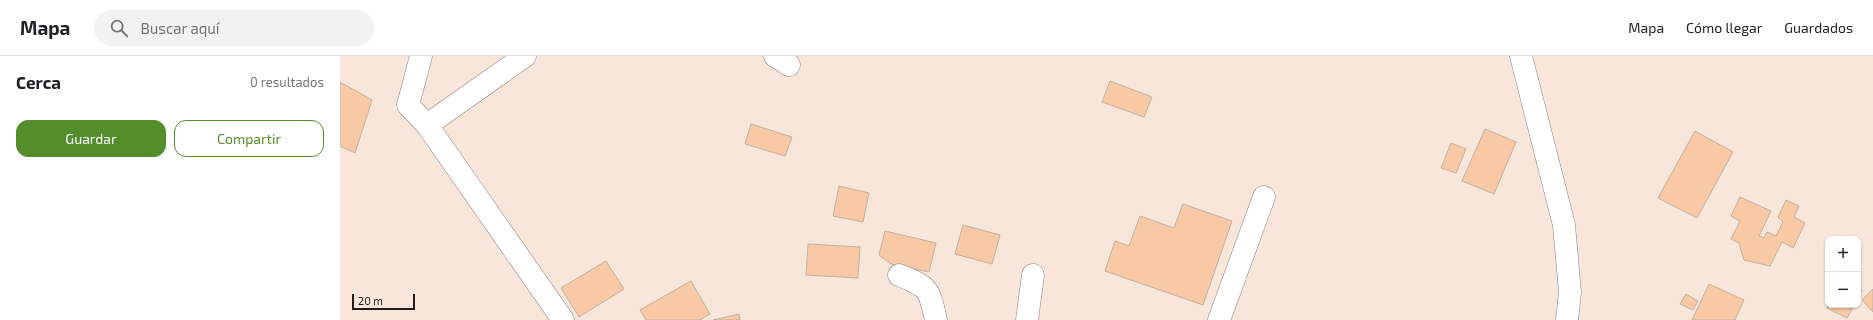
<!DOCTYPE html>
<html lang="es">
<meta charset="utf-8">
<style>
:root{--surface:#fff;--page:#f2f2f2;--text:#202124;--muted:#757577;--line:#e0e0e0;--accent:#548e2b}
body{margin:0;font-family:"Exo 2",sans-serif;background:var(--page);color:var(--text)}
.controls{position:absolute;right:12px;bottom:12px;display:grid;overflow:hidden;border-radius:8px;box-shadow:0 1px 3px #0004}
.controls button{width:36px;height:36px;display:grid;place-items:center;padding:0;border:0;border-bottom:1px solid var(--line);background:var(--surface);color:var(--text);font:20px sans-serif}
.scale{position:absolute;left:12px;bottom:10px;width:63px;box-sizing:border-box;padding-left:4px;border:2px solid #231d19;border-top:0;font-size:11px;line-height:14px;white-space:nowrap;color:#231d19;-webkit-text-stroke:3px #f7e6d9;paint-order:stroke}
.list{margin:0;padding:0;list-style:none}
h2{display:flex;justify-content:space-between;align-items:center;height:52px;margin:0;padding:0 16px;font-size:17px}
h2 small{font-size:13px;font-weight:400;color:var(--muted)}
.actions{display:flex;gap:8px;padding:12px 16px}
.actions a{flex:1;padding:9px 0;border:1px solid var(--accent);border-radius:12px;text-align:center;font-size:14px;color:var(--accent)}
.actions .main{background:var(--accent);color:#fff}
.icon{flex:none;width:22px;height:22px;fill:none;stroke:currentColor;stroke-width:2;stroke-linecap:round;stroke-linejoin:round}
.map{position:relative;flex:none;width:1533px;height:264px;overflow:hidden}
header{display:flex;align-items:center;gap:24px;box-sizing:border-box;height:56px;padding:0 20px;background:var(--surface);border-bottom:1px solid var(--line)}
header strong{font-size:19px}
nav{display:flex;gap:22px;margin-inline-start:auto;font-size:14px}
.search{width:280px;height:36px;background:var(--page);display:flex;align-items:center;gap:10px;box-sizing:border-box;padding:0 14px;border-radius:22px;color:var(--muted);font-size:15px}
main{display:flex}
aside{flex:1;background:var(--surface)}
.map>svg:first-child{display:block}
</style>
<header>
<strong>Mapa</strong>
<div class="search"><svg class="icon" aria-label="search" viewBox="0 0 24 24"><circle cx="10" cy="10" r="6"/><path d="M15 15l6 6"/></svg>Buscar aquí</div>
<nav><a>Mapa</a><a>Cómo llegar</a><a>Guardados</a></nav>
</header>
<main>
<aside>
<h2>Cerca<small>0 resultados</small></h2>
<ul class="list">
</ul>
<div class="actions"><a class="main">Guardar</a><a>Compartir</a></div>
</aside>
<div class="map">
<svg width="1533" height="264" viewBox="0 0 1533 264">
<rect width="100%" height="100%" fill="#f7e6d9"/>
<!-- building -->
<path fill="#f8c9a4" stroke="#c0b0a3" d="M770,25L812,41L804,61L762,46Z
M0,26L32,44L15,97L0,90Z
M411,68L452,81L445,100L405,88Z
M1145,73L1176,86L1154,138L1122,125Z
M1355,75L1393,96L1357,162L1318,142Z
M1111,87L1126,93L1116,117L1101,112Z
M499,130L529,137L523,166L493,160Z
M1400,141L1431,155L1419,180L1424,182L1427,176L1436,180L1443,166L1438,161L1446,144L1459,150L1454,161L1465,167L1453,192L1442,186L1430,210L1404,204L1399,187L1391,183L1400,165L1391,160Z
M843,148L892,165L863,249L765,215L775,185L789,190L800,160L834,172Z
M623,169L660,179L652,208L615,198Z
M545,175L596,187L589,216L551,208L539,199Z
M468,188L520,191L518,222L466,219Z
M266,205L284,233L239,261L221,232Z
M351,225L370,258L360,264H306L300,254Z
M1369,228L1404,244L1395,264H1352Z
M1518,233L1522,234L1518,241Z
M1533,233V256L1522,244Z
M1346,238L1358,245L1353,254L1340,248Z
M1488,249H1514L1507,262L1487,252Z
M399,258L400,264H373Z"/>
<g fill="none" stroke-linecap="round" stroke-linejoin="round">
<!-- street casing -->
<g stroke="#8f7f74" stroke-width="23">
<path id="street" d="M81,0L68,49L87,69L223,264
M435,0L449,9
M1181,0L1224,169L1230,236L1227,264
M87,69L185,0
M559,219C589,231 589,232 596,264
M687,264L693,219
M879,264L924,141"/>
</g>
<!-- street -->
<use href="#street" stroke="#fff" stroke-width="22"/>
</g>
</svg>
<div class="controls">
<button>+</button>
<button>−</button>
</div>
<div class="scale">20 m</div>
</div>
</main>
